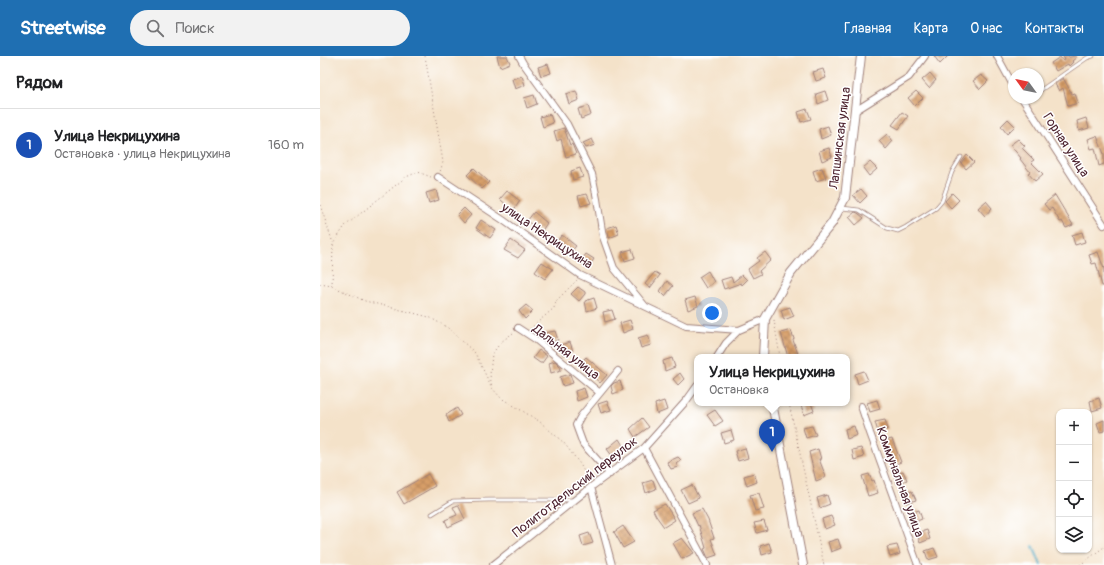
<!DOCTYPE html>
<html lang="ru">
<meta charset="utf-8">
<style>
:root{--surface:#fff;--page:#f2f2f2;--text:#202124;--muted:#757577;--line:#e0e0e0;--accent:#1f6fb2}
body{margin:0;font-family:Pangolin,sans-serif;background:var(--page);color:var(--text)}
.controls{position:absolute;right:12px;bottom:12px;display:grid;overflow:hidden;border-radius:8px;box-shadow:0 1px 3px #0004}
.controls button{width:36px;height:36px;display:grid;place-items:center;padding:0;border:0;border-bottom:1px solid var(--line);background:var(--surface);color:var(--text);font:20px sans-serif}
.compass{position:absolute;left:688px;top:12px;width:36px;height:36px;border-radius:50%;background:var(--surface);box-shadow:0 1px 3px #0004;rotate:303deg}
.you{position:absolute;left:392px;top:257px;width:14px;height:14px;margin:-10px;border:3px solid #fff;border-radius:50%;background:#1a73e8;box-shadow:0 0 0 6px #1a73e833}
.badge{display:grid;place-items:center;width:26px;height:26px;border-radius:50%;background:var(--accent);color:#fff;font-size:13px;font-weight:700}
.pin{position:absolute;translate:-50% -33px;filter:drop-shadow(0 1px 2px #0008)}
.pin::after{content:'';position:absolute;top:21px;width:14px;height:12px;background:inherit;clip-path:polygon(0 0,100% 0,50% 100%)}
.popup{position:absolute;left:374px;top:298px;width:156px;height:52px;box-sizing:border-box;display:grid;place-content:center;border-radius:8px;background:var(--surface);filter:drop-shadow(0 1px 3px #0005);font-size:13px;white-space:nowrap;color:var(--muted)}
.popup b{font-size:15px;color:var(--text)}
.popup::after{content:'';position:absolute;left:50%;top:100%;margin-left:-8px;border:8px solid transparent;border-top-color:var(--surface)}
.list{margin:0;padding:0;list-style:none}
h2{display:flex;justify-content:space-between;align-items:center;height:52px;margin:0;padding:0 16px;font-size:17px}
h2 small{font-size:13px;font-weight:400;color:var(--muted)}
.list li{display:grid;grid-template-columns:26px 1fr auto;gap:12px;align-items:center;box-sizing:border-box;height:72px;padding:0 16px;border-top:1px solid var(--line)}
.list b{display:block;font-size:15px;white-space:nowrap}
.list p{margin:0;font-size:13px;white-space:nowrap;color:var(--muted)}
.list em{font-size:13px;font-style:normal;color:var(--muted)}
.icon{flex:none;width:22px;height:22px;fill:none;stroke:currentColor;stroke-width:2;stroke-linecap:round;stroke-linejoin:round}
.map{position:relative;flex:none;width:784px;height:509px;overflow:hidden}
header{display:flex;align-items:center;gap:24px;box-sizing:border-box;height:56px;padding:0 20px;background:var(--accent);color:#fff}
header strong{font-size:19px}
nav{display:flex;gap:22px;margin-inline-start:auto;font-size:14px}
.search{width:280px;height:36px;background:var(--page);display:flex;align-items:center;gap:10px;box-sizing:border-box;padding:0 14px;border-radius:22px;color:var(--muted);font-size:15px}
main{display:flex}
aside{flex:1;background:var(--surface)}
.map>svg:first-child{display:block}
</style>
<header>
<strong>Streetwise</strong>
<div class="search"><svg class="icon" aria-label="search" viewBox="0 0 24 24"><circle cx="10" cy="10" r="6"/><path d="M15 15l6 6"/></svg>Поиск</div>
<nav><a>Главная</a><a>Карта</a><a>О нас</a><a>Контакты</a></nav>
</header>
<main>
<aside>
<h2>Рядом<small></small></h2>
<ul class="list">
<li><span class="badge" style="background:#1a4fb4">1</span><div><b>Улица Некрицухина</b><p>Остановка · улица Некрицухина</p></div><em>160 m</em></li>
</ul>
</aside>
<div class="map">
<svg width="784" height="509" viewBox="0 0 784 509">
<defs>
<pattern id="building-cross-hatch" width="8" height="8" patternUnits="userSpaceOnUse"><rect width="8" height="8" fill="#d79e68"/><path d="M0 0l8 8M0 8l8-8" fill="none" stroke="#b08056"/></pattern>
</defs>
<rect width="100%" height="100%" fill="#fff"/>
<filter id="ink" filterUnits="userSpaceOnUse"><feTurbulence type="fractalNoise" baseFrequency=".025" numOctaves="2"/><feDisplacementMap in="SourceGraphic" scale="8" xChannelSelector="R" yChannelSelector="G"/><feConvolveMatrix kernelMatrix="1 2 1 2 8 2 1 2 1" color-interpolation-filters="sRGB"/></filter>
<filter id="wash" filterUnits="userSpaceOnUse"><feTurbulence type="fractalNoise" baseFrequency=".012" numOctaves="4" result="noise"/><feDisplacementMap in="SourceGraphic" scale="16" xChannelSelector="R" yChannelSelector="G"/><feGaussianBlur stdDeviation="0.9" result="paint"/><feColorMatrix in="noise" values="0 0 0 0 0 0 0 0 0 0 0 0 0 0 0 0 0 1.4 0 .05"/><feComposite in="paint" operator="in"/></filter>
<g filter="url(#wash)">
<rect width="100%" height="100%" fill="#f4e2c9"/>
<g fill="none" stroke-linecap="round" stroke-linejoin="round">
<!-- stream -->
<path stroke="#4baeca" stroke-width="2" d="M713,490L721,509"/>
</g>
<g id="blocks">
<!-- building -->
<path fill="url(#building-cross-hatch)" d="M177,0H187L190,7L180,11Z
M614,0H628L620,8Z
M743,0H748L749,1L756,0L757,1L752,5L753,6L749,10L748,8L736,15L731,7L740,1L743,5L745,4Z
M228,8L231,17L221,20L218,11Z
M503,13L506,22L496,25L493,16Z
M610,17L616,24L609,32L602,24Z
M661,19L668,25L660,33L653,25Z
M202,20L205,29L195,33L192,23Z
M743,22L752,38L755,37L758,47L748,50L743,32L739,35L735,28Z
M256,35L259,44L249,48L246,38Z
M505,35L508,44L498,48L496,38Z
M596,35L603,42L595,50L588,42Z
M214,39L217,48L207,52L204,42Z
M268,50L271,59L261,63L258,53Z
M487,53L491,63L481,66L478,56Z
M582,56L588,60L579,73L572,69Z
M230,58L233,67L223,71L220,61Z
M766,62L769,72L759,75L757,65Z
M688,63L695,70L687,78L681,70Z
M508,70L511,79L501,83L499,73Z
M244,72L250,89L252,88L256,98L246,101L241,83L237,85L234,75Z
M567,78L573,85L566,93L559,85Z
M777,80L784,98V108L779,110L775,92L771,93L768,83Z
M272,83L275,89L266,92L263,87Z
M698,83L705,90L702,92L714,104L711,106L723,118L715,125L708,117L710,116L700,103L701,102L690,89Z
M509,92L512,101L502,105L499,95Z
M647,99L654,106L646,113L641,107Z
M550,106L557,113L549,120L543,112Z
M154,112L169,126L162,133L147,119Z
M260,112L263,121L253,124L251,115Z
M502,112L506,122L496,125L493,115Z
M541,133L547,140L540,147L533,139Z
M116,134L119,144L109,147L106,137Z
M187,135L200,145L193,155L180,143Z
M632,137L639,144L631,152L625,145Z
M267,138L271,147L261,150L258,140Z
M735,139L753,169L746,172L742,165L740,166L732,152L729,154L724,148Z
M666,145L672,152L665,160L658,152Z
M144,152L151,159L144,167L137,159Z
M214,156L227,167L221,176L207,165Z
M535,156L538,157L544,162L536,169L529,161Z
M161,164L176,174L170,182L156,172Z
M296,169L299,178L289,182L287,172Z
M762,176L765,186L755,189L752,179Z
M242,179L256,190L249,198L236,186Z
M191,184L205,194L198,202L184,194Z
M312,193L315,202L305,205L302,196Z
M445,196L451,204L439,215L441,218L433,222L428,213L439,205L437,202Z
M778,196L784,213V230H782L776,207L772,208L769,199Z
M266,198L274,203L268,212L260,206Z
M222,206L233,213L225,223L215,216Z
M388,215L394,226L386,232L379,221Z
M335,216L340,219L330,232L325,228Z
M422,219L427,224L422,229L421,227L404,233L401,224L411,221L413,226Z
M347,225L353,230L345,240L340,235Z
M258,231L265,236V238L259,245L251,238Z
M375,241L378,250L368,254L365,244Z
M274,242L277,252L267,255L265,245Z
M206,249L213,255L205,263L199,255Z
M470,251L474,260L464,264L461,254Z
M292,254L295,263L285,266L283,256Z
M310,264L313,273L303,277L300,267Z
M471,274L474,283L473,284L479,301H468L461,277Z
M235,275L238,284L228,287L225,277Z
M328,279L331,289L321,292L318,282Z
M250,286L253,295L243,299L240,289Z
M219,294L227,300L222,307H220L213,302Z
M266,301L287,319L280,327L259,308Z
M352,302L355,311L345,315L343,305Z
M235,305L240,310L241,314L231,317L229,307Z
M544,315L548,324L538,328L535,318Z
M360,317L364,323L358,329L353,323Z
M250,318L253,327L243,330L240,321Z
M300,325L303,334L293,338L291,330L294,327Z
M264,332L267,341L257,345L255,335Z
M779,342L782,352L772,355L770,345Z
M557,344L560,353L550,356L547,347Z
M287,345L291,354L281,357L278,348Z
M344,345L347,354L337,358L335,348Z
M488,347H491L494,355L484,359L481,349Z
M137,352L141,359L129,366L126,359Z
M395,354L403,365L395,370L387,359Z
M322,362L329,371L315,381L310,373Z
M565,364L568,373L558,376L555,366Z
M784,364V375L780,376L777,367Z
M492,370L496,379L486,382L483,372Z
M534,370L537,379L527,383L525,373Z
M411,374L414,384L404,387L401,377Z
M299,383L304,391L293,401L287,393Z
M572,383L581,406L571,410L563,385Z
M425,392L428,402L418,405L415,395Z
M541,392L544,401L534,404L532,394Z
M498,393L501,403H499L506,421L496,425L489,396Z
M358,401L361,404L356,408L358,411L351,413L347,406Z
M583,415L587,424L577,428L574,418Z
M434,417L437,426L427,430L424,420Z
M108,418L115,430L84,448L77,436Z
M549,418L552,425L554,424L558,437L548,440L542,420Z
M333,424L336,433L326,437L323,427Z
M372,429L379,442L368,447L361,434Z
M592,435L596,444L586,447L583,438Z
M439,437L444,453L435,455L430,439Z
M507,439L510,448L500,452L497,442Z
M345,448L355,464L344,471L336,460L333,454Z
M138,449L145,463L128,471L125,464L137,459L133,451Z
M382,453L388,464L394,482L391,483L397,499L388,502L385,495L384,493L386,492L379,469L378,470L372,457Z
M599,454L602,463L592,467L590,457Z
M511,460L515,469L505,473L502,463Z
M444,465L447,474L437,477L434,467Z
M303,470L314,486L303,492L294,476Z
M607,474L610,483L600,487L597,477Z
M269,477L273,487L263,490L260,480Z
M362,482L374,497L362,503L353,487Z
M518,483L521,492L511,496L508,486Z
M449,487L452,496L442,499L440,490Z
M577,489L580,498L570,501L567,491Z
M614,492L618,501L608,504L605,495Z"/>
</g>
</g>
<g filter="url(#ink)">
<use href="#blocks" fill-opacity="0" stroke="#9f807a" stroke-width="1"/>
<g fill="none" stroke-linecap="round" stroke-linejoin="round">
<!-- service casing -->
<g stroke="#9f807a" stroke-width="4.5">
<path id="service" d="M718,36L767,2L773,0
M522,152L539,154L567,172L578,175L586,171L616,152L622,145L632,116L641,101
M112,458L133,445L169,444H253"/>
</g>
<!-- minor casing -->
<g stroke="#9f807a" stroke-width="8">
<path id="minor" d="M199,0L203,7L247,68L272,118L277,143L283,181L294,212L325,250
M677,0L694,31
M702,42L784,169
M535,55L589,21L605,0
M118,121L183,164L260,219L366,270L419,274
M198,272L215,283L280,337
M397,301L406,287L419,274L445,263
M541,350L550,377L598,509
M324,392L387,509
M290,418L263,388L256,369L261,360L298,315
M271,431L292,509
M173,509L271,431L324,392L367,344L377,330"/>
</g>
<!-- tertiary casing -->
<g stroke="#9f807a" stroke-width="10">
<path id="tertiary" d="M443,301L445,263L471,217L512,167L525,142L541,0
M452,347L483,509"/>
</g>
<!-- path -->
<path stroke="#9f807a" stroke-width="1" stroke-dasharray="1 3" stroke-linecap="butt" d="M105,0L123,106L120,116
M0,149L13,187
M0,228L12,230L45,245L109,261L128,272L155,297L171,330
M12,230L13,188L25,170L86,121L98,116L111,121
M454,264L460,301
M210,273L234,252L236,245L257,224
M193,277L181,286L172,298L170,319L172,332L181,342L219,365L244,387L260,408L269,425
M469,347L504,509
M760,509L784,491"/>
<!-- service -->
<use href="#service" stroke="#fff" stroke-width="3"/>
<!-- minor -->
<use href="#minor" stroke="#fff" stroke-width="6"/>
<!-- tertiary -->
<use href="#tertiary" stroke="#fff" stroke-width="8"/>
</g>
</g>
<g text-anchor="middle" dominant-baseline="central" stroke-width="3" stroke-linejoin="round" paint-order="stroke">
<!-- street labels -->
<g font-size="13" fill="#4a1f2b" stroke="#fff">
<text transform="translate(520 82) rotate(-83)">Лапшинская улица</text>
<text transform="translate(746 89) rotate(57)">Горная улица</text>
<text transform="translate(227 180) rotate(34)">улица Некрицухина</text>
<text transform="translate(246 296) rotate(38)">Дальняя улица</text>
<text transform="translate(580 426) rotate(70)">Коммунальная улица</text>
<text transform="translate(255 431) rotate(-38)">Политотдельский переулок</text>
</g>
</g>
</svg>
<div class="controls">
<button>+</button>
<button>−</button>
<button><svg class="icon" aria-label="locate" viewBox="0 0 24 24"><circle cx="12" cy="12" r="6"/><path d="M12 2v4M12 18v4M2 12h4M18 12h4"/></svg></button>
<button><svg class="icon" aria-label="layers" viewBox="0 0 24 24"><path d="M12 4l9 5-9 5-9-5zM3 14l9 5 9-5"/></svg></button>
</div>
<svg class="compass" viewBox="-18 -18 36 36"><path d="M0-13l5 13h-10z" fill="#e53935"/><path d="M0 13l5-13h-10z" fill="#757577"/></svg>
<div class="you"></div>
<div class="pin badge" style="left:452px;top:396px;background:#1a4fb4">1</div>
<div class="popup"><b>Улица Некрицухина</b>Остановка</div>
</div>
</main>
